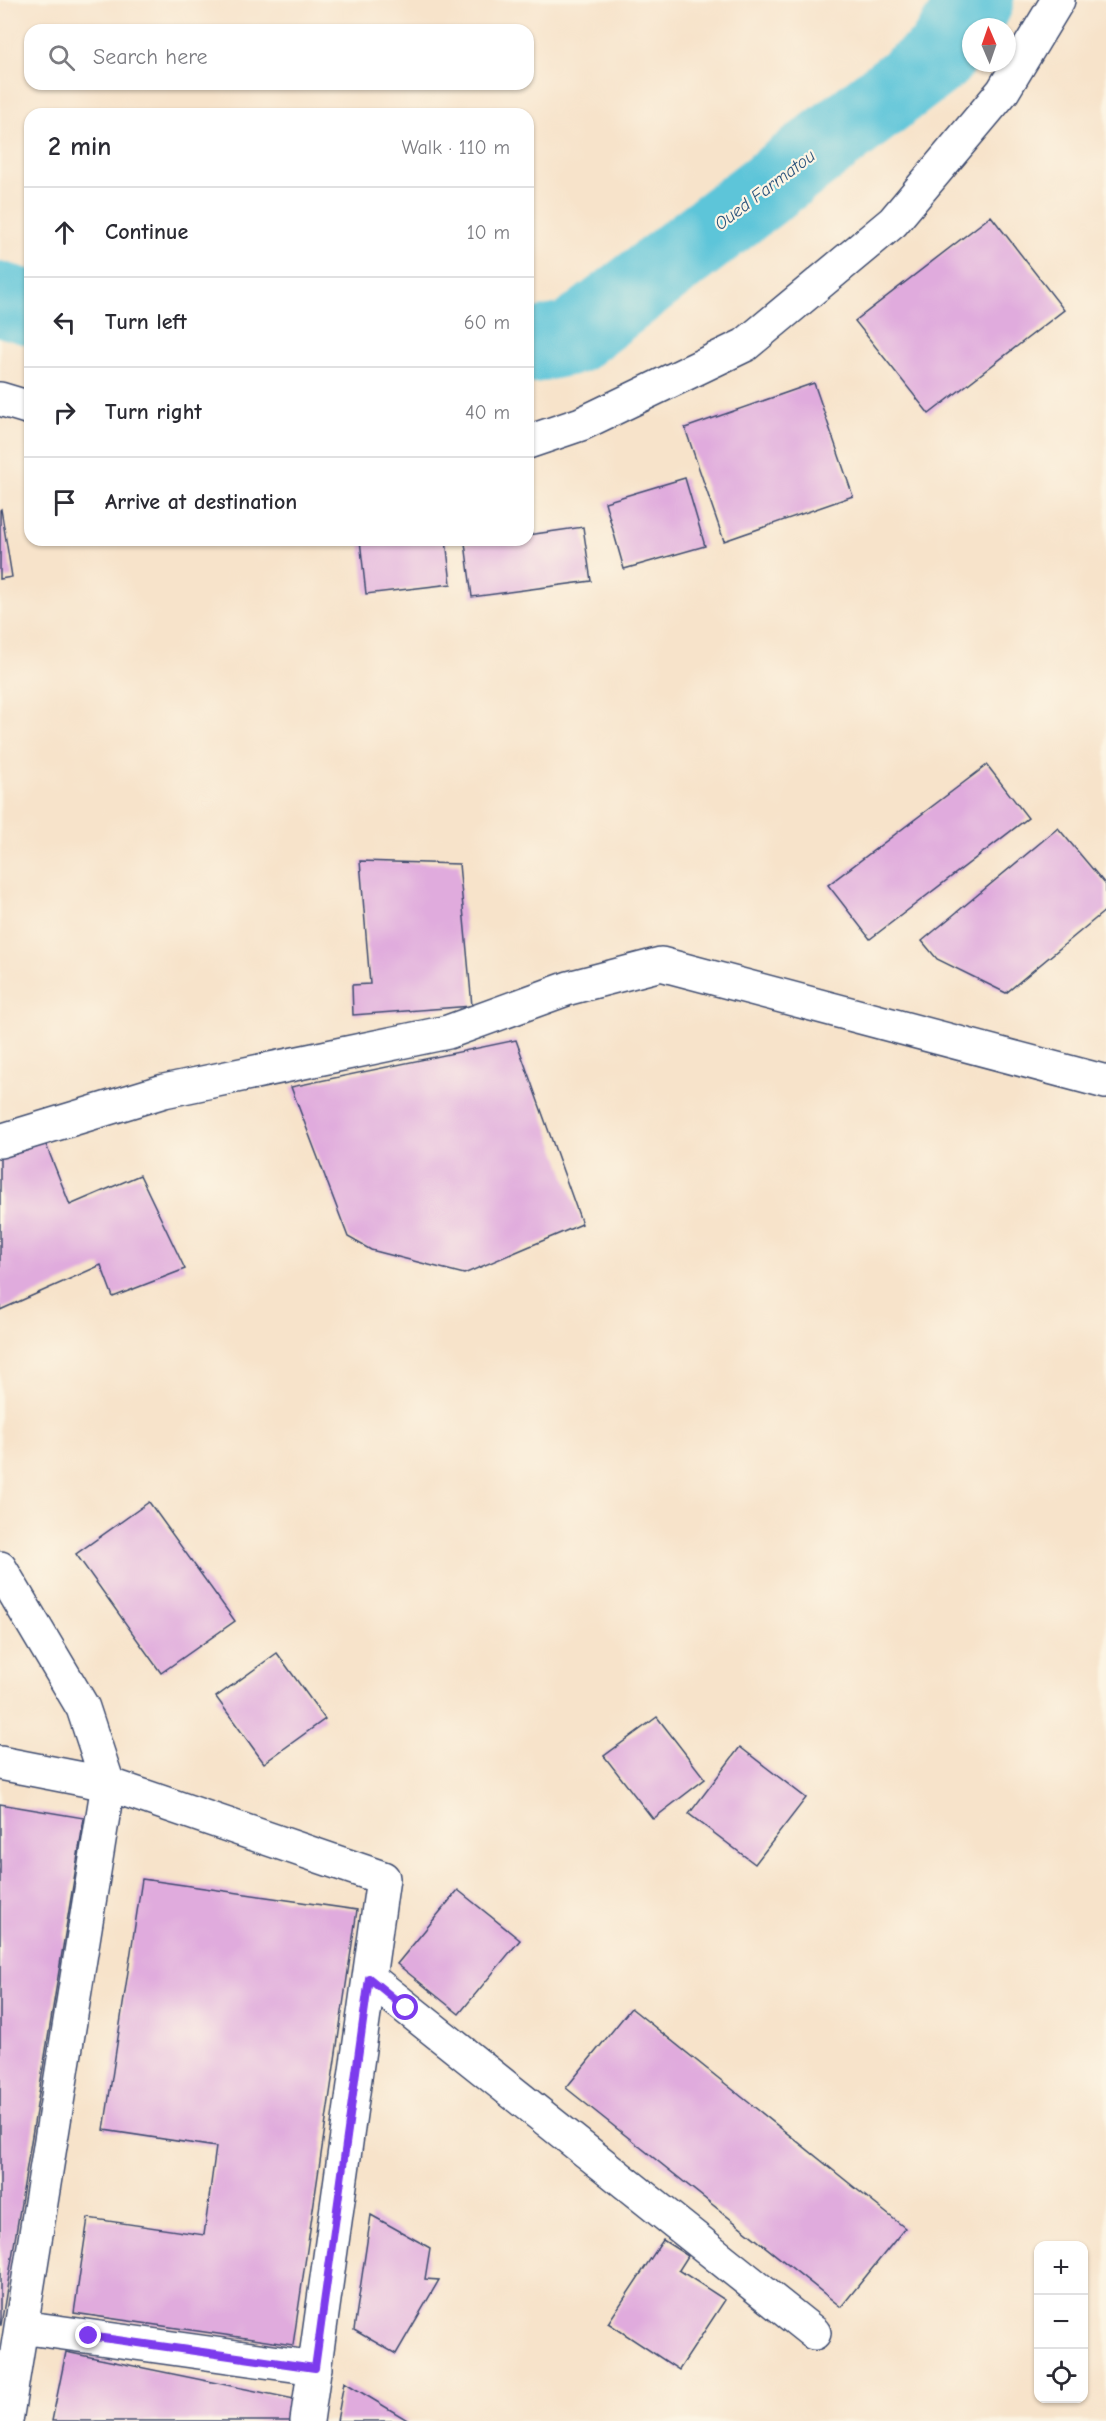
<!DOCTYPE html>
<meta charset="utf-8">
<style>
:root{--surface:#fff;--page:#f7f7f7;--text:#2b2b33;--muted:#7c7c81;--line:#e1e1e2}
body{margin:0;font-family:"Comic Neue",sans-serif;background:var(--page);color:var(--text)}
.controls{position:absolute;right:18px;bottom:18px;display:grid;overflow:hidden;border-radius:12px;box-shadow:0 2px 4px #0004}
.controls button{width:54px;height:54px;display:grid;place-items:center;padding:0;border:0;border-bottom:2px solid var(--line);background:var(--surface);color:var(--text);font:30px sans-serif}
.compass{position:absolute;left:962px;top:18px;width:54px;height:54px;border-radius:50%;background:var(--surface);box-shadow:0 2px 4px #0004;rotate:358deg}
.stop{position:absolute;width:18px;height:18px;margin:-14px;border:4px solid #7c3aed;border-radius:50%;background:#fff}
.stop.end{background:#7c3aed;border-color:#fff;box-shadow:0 2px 6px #0008}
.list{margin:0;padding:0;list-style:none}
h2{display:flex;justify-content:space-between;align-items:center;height:78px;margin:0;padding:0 24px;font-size:26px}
h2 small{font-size:20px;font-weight:400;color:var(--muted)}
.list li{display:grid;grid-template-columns:39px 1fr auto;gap:18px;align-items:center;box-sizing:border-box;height:90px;padding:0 24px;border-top:2px solid var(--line)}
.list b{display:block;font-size:22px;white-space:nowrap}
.list em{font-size:20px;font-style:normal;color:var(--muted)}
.icon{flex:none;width:33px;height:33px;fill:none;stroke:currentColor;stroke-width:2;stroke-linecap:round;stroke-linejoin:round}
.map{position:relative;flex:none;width:1106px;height:2421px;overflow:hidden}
.search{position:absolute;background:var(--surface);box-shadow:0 2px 4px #0004;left:24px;top:24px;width:510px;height:66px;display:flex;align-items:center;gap:15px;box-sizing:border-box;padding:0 21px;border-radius:18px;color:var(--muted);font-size:22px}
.panel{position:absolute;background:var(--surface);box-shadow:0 2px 4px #0004;left:24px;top:108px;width:510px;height:438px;border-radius:18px}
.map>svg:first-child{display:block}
</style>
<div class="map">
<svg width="1106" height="2421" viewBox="0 0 1106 2421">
<rect width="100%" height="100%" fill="#fcf5e5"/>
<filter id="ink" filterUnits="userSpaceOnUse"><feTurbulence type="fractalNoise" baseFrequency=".0167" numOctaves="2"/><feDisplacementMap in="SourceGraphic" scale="12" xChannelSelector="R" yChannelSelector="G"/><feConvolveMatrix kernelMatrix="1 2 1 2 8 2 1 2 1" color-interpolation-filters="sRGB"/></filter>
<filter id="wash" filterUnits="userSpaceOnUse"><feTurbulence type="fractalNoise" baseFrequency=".008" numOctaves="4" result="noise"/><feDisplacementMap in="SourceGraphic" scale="24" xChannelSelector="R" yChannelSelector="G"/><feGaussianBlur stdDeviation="1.35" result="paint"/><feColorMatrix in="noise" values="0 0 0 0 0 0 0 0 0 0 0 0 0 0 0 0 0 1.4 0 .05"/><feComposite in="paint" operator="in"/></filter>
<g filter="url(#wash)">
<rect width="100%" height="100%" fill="#f7e3ca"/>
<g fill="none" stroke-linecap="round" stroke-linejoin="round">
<!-- river -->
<path stroke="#5dc5d9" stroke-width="74" d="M0,299L30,308
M528,347L572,338L939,57L977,0"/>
</g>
<g id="blocks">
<!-- building -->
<path fill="#e0abdd" d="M991,216L1064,310L929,414L855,321Z
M814,383L853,496L724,541L685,428Z
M685,478L705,546L624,569L605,502Z
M1,509L12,577L0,579V510Z
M583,527L591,581L472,597L465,543L487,540H528V535Z
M360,540H446L451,584L366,594Z
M987,765L1028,818L870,939L828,885Z
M1058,828L1106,885V910L1006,993L937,959L922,941Z
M360,861L459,864L472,1006L353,1015L352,985L370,984Z
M516,1040L582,1224L464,1274L371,1250L348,1237L291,1087Z
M43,1137L70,1205L140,1175L185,1269L113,1297L101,1265L0,1310V1157Z
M149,1502L235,1621L161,1673L76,1554Z
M277,1653L325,1719L264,1763L216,1697Z
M657,1717L705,1779L653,1819L604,1756Z
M740,1747L806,1798L755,1864L689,1814Z
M0,1804L84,1818L1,2325H0Z
M142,1879L357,1910L293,2345L74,2313L88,2218L204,2235L216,2147L104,2130Z
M458,1890L520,1940L459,2014L397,1964Z
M631,2008L905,2228L841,2307L566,2088Z
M371,2215L430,2248L425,2279L439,2280L396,2354L354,2330Z
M663,2240L688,2256L679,2270L725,2300L679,2370L608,2323Z
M66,2352L304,2401L300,2421H52Z
M344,2382L409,2421H337Z"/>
</g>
</g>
<g filter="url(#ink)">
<use href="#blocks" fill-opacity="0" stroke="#3c4a6e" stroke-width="1.5"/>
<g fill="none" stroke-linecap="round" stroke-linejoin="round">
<!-- minor casing -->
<g stroke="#3c4a6e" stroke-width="36">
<path id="minor" d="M0,399L30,408
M528,442L581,424L745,345L893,222L1003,91L1058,0
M0,1141L164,1091L448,1032L569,988L661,964L1106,1082
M0,1568L83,1708L108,1784L6,2421
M0,1763L108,1784L383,1878L307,2421
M369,1978L814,2333
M21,2327L315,2368"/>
</g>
<!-- minor -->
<use href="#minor" stroke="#fff" stroke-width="33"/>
</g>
</g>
<g fill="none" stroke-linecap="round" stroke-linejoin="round" filter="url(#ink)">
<!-- route -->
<path stroke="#7c3aed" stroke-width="8" d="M89,2336L315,2368L369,1978L406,2008"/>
</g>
<g text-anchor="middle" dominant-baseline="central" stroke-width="4.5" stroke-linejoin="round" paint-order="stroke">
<!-- water labels -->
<g font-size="18" font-style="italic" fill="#2c547d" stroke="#fcf5e5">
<text transform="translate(765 190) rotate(-37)">Oued Farmatou</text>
</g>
</g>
</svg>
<div class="controls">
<button>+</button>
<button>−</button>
<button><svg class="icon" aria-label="locate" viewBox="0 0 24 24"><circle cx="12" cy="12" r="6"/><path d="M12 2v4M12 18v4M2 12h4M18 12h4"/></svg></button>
</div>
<svg class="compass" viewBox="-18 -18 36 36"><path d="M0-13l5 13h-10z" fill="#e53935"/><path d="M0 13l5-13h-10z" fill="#7c7c81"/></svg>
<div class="stop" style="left:406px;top:2008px"></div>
<div class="stop end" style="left:89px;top:2336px"></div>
<div class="search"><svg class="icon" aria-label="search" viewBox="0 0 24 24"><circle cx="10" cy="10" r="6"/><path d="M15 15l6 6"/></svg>Search here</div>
<section class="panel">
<h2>2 min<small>Walk · 110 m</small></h2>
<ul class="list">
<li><svg class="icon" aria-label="ahead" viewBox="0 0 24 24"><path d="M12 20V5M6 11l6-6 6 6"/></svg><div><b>Continue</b></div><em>10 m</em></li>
<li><svg class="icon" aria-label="left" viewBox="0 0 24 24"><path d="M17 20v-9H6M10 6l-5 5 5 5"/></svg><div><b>Turn left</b></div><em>60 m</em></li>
<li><svg class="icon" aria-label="right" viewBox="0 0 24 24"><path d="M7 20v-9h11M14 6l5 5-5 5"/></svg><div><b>Turn right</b></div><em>40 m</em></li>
<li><svg class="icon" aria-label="arrive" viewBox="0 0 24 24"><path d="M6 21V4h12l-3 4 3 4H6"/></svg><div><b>Arrive at destination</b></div></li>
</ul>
</section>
</div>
